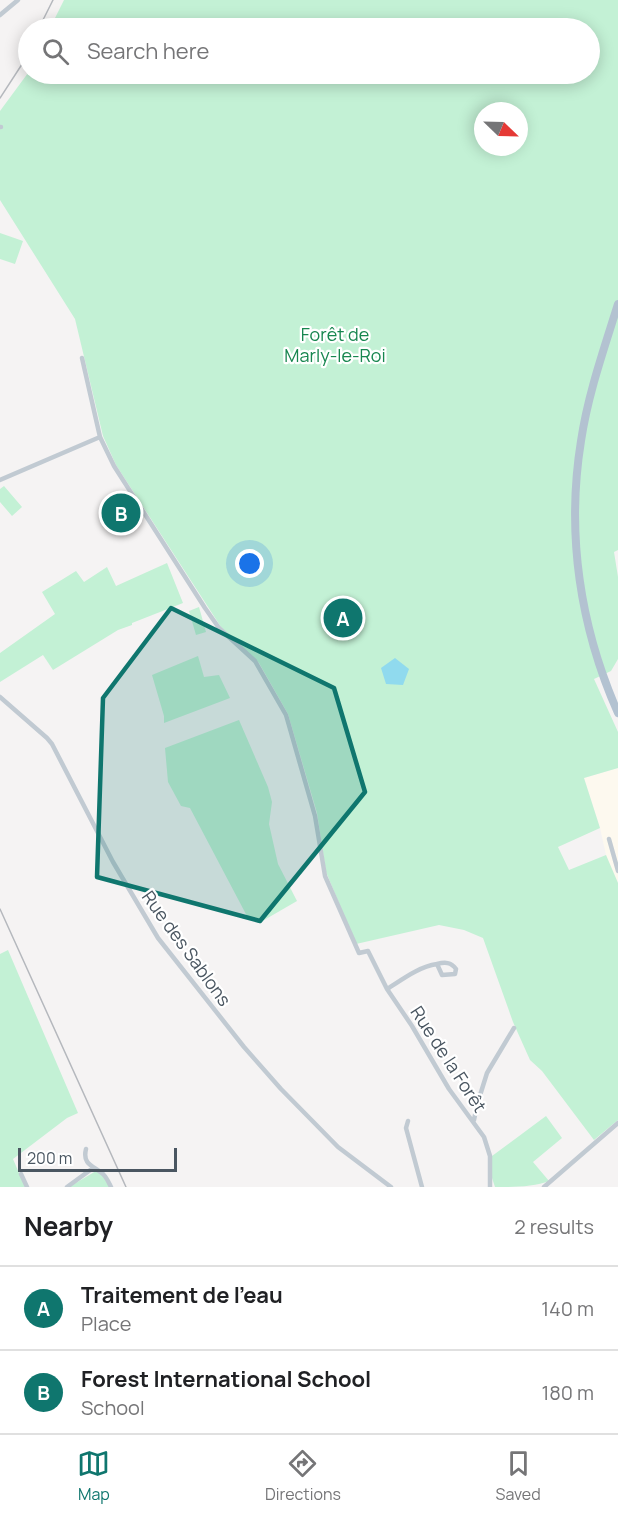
<!DOCTYPE html>
<meta charset="utf-8">
<style>
:root{--surface:#fff;--page:#f2f2f2;--text:#202124;--muted:#757577;--line:#e0e0e0;--accent:#0f766e}
body{margin:0;font-family:Manrope,sans-serif;background:var(--page);color:var(--text)}
.compass{position:absolute;left:474px;top:102px;width:54px;height:54px;border-radius:50%;background:var(--surface);box-shadow:0 3px 15px #0003;rotate:113deg}
.scale{position:absolute;left:18px;bottom:15px;width:159px;box-sizing:border-box;padding-left:6px;border:3px solid #4a5661;border-top:0;font-size:16px;line-height:21px;white-space:nowrap;color:#4a5661;-webkit-text-stroke:4px #fff;paint-order:stroke}
.you{position:absolute;left:250px;top:564px;width:21px;height:21px;margin:-15px;border:4px solid #fff;border-radius:50%;background:#1a73e8;box-shadow:0 0 0 9px #1a73e833}
.badge{display:grid;place-items:center;width:39px;height:39px;border-radius:50%;background:var(--accent);color:#fff;font-size:20px;font-weight:700}
.pin{position:absolute;translate:-50% -50%;border:3px solid #fff;box-shadow:0 2px 6px #0006}
.list{margin:0;padding:0;list-style:none}
h2{display:flex;justify-content:space-between;align-items:center;height:78px;margin:0;padding:0 24px;font-size:26px}
h2 small{font-size:20px;font-weight:400;color:var(--muted)}
.list li{display:grid;grid-template-columns:39px 1fr auto;gap:18px;align-items:center;box-sizing:border-box;height:84px;padding:0 24px;border-top:2px solid var(--line)}
.list b{display:block;font-size:22px;white-space:nowrap}
.list p{margin:0;font-size:20px;white-space:nowrap;color:var(--muted)}
.list em{font-size:20px;font-style:normal;color:var(--muted)}
.icon{flex:none;width:33px;height:33px;fill:none;stroke:currentColor;stroke-width:2;stroke-linecap:round;stroke-linejoin:round}
.map{position:relative;flex:none;width:618px;height:1187px;overflow:hidden}
.search{position:absolute;background:var(--surface);box-shadow:0 3px 15px #0003;left:18px;right:18px;top:18px;height:66px;display:flex;align-items:center;gap:15px;box-sizing:border-box;padding:0 21px;border-radius:33px;color:var(--muted);font-size:22px}
.sheet{height:246px;background:var(--surface)}
nav{display:flex;justify-content:space-around;align-items:center;box-sizing:border-box;height:84px;border-top:2px solid var(--line);background:var(--surface);font-size:16px;color:var(--muted)}
nav a{display:grid;justify-items:center;gap:3px}
nav .on{color:var(--accent)}
.map>svg:first-child{display:block}
</style>
<div class="map">
<svg width="618" height="1187" viewBox="0 0 618 1187">
<rect width="100%" height="100%" fill="#f5f3f3"/>
<!-- commercial -->
<path fill="#fdf9ef" d="M618,768V883L606,855L600,828L584,778Z"/>
<!-- green -->
<path fill="#c3f1d5" fill-rule="evenodd" d="M64,0H618V550L614,552L618,577V659L611,671L594,679L618,732V768L584,778L600,828L558,847L569,870L606,855L618,883V1120L594,1140L542,1071L530,1060L513,1022L483,938L464,930L439,925L356,944L326,872L317,813L288,714L259,663L221,627L116,465L103,436L75,319L0,200V111L28,73L590,74V28H50ZM483,111H519V147H483Z
M0,233L23,241L15,264L0,259Z
M4,486L22,507L12,516L0,502V489Z
M167,563L183,603L132,623V625L118,630L53,670L43,655L0,682V653L55,614L42,592L76,571L84,582L107,567L116,586Z
M199,607L206,632L196,635L189,611Z
M198,656L204,677L219,675L230,698L164,723V716L152,675Z
M239,720L268,787L272,802L269,824L278,864L297,901L259,923L248,918L190,808L181,806L168,782L165,748Z
M8,950L78,1113L67,1118L13,1159L25,1187H0V954Z
M546,1116L562,1138L533,1162L549,1181C535,1187 512,1187 495,1187L492,1178V1156Z
M96,1171L103,1176L110,1187H69Z"/>
<!-- water -->
<path fill="#90daee" d="M395,658L409,669L403,685L386,684L381,668Z"/>
<g fill="none" stroke-linecap="round" stroke-linejoin="round">
<!-- street -->
<path stroke="#c1cad2" stroke-width="4.5" d="M0,15L18,0
M0,127H1
M82,358L100,437L114,466L205,608L219,628L255,661L286,715L315,816L325,876L359,953L368,951L387,989L412,1026L449,1089L484,1137L490,1156V1187
M0,480L100,437
M0,697L47,738L52,744L113,862L158,938L244,1047L281,1089L338,1147L391,1187
M609,839L618,871
M387,989C403,979 418,967 437,964L442,975L455,974L456,969C451,962 445,962 437,964
M474,1120L477,1105L487,1073L514,1028
M408,1121L406,1128L422,1187
M86,1149C82,1165 94,1166 103,1174C107,1178 109,1183 111,1187
M21,1174L27,1187
M67,1187L93,1168
M544,1187L618,1123"/>
<!-- primary -->
<path stroke="#b3c2d1" stroke-width="8" d="M618,304C604,349 588,394 581,441C566,534 580,627 618,713"/>
<!-- tram -->
<path stroke="#b5b8bd" stroke-width="1.5" d="M39,28L53,0
M0,98L28,55
M0,909L126,1187"/>
</g>
<!-- marked area -->
<path fill="#0f766e" fill-opacity="0.2" stroke="#0f766e" stroke-width="4.5" stroke-linejoin="round" d="M171,608L334,688L365,792L260,921L97,877L103,698Z"/>
<g text-anchor="middle" dominant-baseline="central" stroke-width="4.5" stroke-linejoin="round" paint-order="stroke">
<!-- park labels -->
<g font-size="18" fill="#17864f" stroke="#fff">
<text x="335" y="334">Forêt de<tspan x="335" dy="21">Marly-le-Roi</tspan></text>
</g>
<!-- street labels -->
<g font-size="18" fill="#4a5661" stroke="#fff">
<text transform="translate(187 948) rotate(54)">Rue des Sablons</text>
<text transform="translate(449 1059) rotate(57)">Rue de la Forêt</text>
</g>
</g>
</svg>
<svg class="compass" viewBox="-18 -18 36 36"><path d="M0-13l5 13h-10z" fill="#e53935"/><path d="M0 13l5-13h-10z" fill="#757577"/></svg>
<div class="scale">200 m</div>
<div class="you"></div>
<div class="pin badge" style="left:343px;top:618px">A</div>
<div class="pin badge" style="left:121px;top:513px">B</div>
<div class="search"><svg class="icon" aria-label="search" viewBox="0 0 24 24"><circle cx="10" cy="10" r="6"/><path d="M15 15l6 6"/></svg>Search here</div>
</div>
<section class="sheet">
<h2>Nearby<small>2 results</small></h2>
<ul class="list">
<li><span class="badge">A</span><div><b>Traitement de l'eau</b><p>Place</p></div><em>140 m</em></li>
<li><span class="badge">B</span><div><b>Forest International School</b><p>School</p></div><em>180 m</em></li>
</ul>
</section>
<nav>
<a class="on"><svg class="icon" aria-label="map" viewBox="0 0 24 24"><path d="M3 6l6-2 6 2 6-2v14l-6 2-6-2-6 2zM9 4v14M15 6v14"/></svg>Map</a>
<a><svg class="icon" aria-label="directions" viewBox="0 0 24 24"><path d="M12 3l9 9-9 9-9-9zM9 14v-3h6M13 9l2 2-2 2"/></svg>Directions</a>
<a><svg class="icon" aria-label="saved" viewBox="0 0 24 24"><path d="M7 4h10v16l-5-4-5 4z"/></svg>Saved</a>
</nav>
